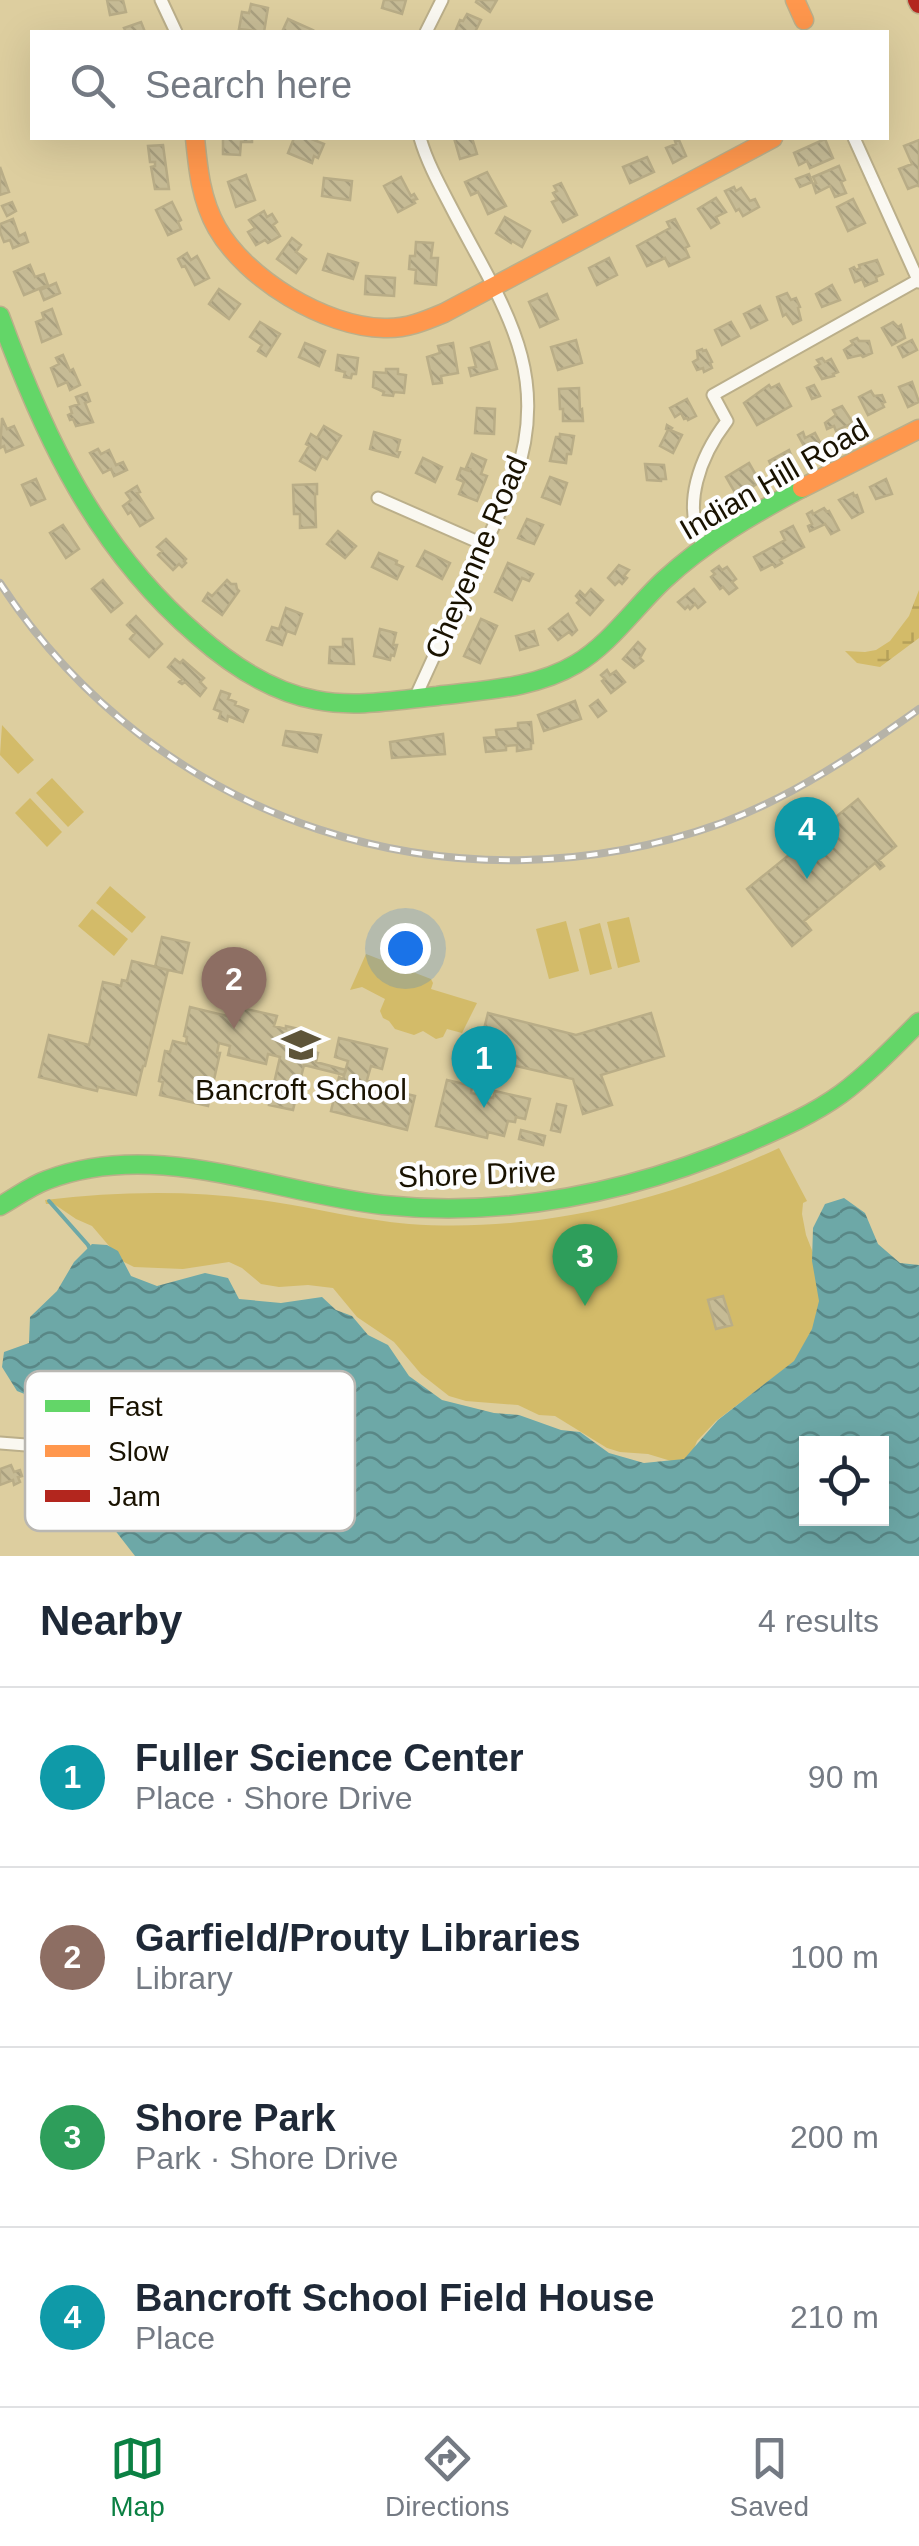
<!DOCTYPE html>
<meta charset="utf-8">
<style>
:root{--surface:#fff;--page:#f2f2f3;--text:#1f2937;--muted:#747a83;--line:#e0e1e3;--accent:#0b8043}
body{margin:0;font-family:Helvetica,sans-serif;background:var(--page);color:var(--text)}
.controls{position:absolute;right:30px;bottom:30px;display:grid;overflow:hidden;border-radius:0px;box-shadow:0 10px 40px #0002}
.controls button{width:90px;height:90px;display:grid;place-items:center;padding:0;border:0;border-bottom:2px solid var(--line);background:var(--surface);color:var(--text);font:50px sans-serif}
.you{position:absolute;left:405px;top:948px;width:35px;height:35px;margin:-25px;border:8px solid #fff;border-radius:50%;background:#1a73e8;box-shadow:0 0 0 15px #1a73e833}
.badge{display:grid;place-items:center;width:65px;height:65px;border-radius:50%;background:var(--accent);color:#fff;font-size:32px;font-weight:700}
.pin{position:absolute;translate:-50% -82px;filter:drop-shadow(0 2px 5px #0008)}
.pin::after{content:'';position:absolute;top:52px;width:35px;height:30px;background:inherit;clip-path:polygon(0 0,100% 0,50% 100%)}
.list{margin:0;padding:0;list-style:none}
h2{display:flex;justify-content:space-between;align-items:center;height:130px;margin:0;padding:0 40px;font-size:42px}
h2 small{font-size:32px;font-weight:400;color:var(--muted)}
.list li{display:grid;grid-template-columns:65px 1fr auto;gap:30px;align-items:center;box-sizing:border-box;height:180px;padding:0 40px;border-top:2px solid var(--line)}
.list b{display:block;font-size:38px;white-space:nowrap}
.list p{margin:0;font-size:32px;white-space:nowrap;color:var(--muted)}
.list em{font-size:32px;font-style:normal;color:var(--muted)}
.icon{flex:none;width:55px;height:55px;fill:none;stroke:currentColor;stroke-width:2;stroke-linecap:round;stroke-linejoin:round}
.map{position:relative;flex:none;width:919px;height:1556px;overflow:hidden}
.search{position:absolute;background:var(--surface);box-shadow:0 10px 40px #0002;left:30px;right:30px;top:30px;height:110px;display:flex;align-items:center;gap:25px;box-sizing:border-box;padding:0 35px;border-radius:0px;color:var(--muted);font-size:38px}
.sheet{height:850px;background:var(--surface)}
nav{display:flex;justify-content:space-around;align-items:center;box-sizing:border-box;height:140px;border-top:2px solid var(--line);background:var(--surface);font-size:28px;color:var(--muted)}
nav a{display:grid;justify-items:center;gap:5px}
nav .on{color:var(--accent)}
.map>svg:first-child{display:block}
</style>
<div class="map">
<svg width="919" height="1556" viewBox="0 0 919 1556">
<defs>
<pattern id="wetland-marsh" width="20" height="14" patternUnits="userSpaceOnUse" patternTransform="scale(2.5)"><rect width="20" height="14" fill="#d3bb69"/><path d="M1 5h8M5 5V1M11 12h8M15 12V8" fill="none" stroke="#b5a059"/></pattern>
<pattern id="water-waves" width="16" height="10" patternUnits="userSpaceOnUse" patternTransform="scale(2.5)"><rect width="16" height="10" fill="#6da8a7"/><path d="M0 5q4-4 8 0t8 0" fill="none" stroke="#598786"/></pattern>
<pattern id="building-back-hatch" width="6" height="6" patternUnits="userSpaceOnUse" patternTransform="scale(2.5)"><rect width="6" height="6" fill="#c6bb95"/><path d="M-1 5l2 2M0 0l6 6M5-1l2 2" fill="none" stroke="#aaa07f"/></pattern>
</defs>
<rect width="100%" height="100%" fill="#ddce9f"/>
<!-- wetland -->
<path fill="url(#wetland-marsh)" d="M919,590V638L880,667L857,663L845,651L865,652L876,650L890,641L909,616Z"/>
<!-- park -->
<path fill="#d3bb69" d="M2,725L34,760L18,774L0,755Z
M52,778L84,812L68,827L36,793Z
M30,798L62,832L47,847L15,813Z
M110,886L146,917L132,933L96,903Z
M92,909L128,939L114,956L78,926Z
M629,917L640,962L618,968L607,922Z
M566,921L579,971L549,979L536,929Z
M600,923L612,969L590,975L579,929Z
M366,954L431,979L433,983L431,989L477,1003L462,1033L447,1029L443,1037L436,1039L423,1031L414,1035L395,1029L389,1021L383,1018L380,1011L385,999L362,987L350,990Z
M779,1148L807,1201L803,1203L802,1214L806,1235L819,1268V1317L796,1360L716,1421L697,1441L691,1456L681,1464L648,1454L620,1452L607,1448L555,1416L539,1415L518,1405L466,1401L449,1396L421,1374L394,1342L357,1317L333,1288L308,1285L279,1287L261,1284L242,1268L229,1262L183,1269L134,1267L122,1261L92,1226L76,1219L54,1204H46L45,1200C122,1191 197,1190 274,1202C319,1209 363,1220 409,1224C538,1233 663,1202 779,1148Z"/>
<!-- water -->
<path fill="url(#water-waves)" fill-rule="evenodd" d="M844,1198L865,1213L878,1244L900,1263L919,1265V1556H135L114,1529L94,1518L62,1483V1417L47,1403L17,1391L2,1367L4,1352L29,1343L30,1317L57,1291L74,1262L92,1244L107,1245L118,1251L131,1276L157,1286L205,1273L228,1278L239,1299L281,1303L322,1297L336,1310L352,1316L368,1335L388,1345L409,1376L442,1400L494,1413L519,1415L561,1430L580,1432L609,1453L644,1463L684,1459L718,1420L794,1361L812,1329L819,1301L812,1261L813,1228L825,1204ZM806,1444H882V1518H806Z"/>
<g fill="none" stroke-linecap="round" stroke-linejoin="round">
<!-- stream -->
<path stroke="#6da8a7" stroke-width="4" d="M49,1201L88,1245L91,1251"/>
</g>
<!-- building -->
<path fill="url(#building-back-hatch)" stroke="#b9ad87" stroke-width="2.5" d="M107,0H123L126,12L110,15Z
M384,0H406L402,14L382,8Z
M477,0H497L490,12L476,2Z
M251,4L268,8L264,32L239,29L242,12L249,13Z
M467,14L481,20L475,32H455L460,20L463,21Z
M288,19L313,30L312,32H282Z
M141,22L145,32H126L124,28Z
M223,138H252V142H241L240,155L223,154Z
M294,138H309L324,144L318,158L314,156L312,163L288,153Z
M454,138H472L477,154L460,159Z
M825,139L833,158L810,168L807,161L799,165L794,153Z
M679,140L686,156L673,163L666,148L676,144L675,141Z
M919,140V187L918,185L908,189L899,169L912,164L904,146Z
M163,145L169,189H155L151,167L155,166V162H150L148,146Z
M647,157L654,172L630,183L623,167Z
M839,166L845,180L841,182L846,193L835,197L830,186L816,193L813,184L816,183L813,177Z
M0,167L9,192L0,195Z
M487,172L506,206L488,214L478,192L471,195L465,182Z
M809,174L812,182L800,187L796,179Z
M246,175L255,200L236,207L228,182Z
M401,177L411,196L414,194L417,199L413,200L415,203L398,212L384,186Z
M324,178L352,181L350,200L322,196Z
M561,183L577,215L563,222L552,202L557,200L553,193L557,191L554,186Z
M734,187L736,191L741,188L750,201L755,199L759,207L743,216L739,209L736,211L725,191Z
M716,198L726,212L716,217L719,223L711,228L698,209Z
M853,199L865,223L848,231L837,207Z
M12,202L16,211L7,216L2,206Z
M172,202L181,220L178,222L181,229L168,235L156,210Z
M264,211L267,217L272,214L277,222L273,225L280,236L268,243L265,240L256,245L248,232L255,228L249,220Z
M505,217L530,231L522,247L512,241L511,243L496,233Z
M13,219L19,236L25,233L28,242L13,248L10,240L4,242L0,232V224Z
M675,219L689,246L685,248L689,257L669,266L665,258L647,266L637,246L670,228L667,222Z
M292,238L301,245L296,252L306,259L296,273L277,259Z
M416,242L433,243L431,258H438L436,285L415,283L416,270L409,269L410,256H415Z
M187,253L191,260L197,256L209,278L195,285L185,266L182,267L178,259Z
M328,254L358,263L353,279L323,270Z
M609,258L617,275L597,285L589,268Z
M877,260L883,274L876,277L877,281L865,286L862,279L855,282L850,269L854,267L856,270L860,268L859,265Z
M30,265L35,277L44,274L48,285L24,295L14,272Z
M366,276L395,278L394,296L365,294Z
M56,283L60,293L44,300L40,290Z
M832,285L840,300L822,307L816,294Z
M219,289L240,304L229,319L209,304Z
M787,293L791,300L796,298L800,307L798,308L801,320L793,324L786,314L783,316L777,297Z
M547,294L558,319L540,327L529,302Z
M760,306L767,320L751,328L744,314Z
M52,309L61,334L42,342L36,322L44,319L42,313Z
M260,322L280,334L266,356L258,351L262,345L250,337Z
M731,322L739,336L722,345L715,330Z
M893,322L898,327L901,325L905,338L892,345L882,328Z
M857,338L859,341H869L872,353L863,357L861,355L848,358L844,350L853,344L851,341Z
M576,340L582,363L558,370L551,347Z
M912,340L917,350L903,357L898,347Z
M489,342L497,369L471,376L469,368L476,367L471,348Z
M305,343L325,351L319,366L299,357Z
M453,343L458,373L441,376L442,383L433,384L427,357L440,353L438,346Z
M702,349L703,351L706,350L712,362L710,363L712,368L704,372L703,368L697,370L693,362L698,359L697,351Z
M63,355L70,371L73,369L80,385L70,390L67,382L58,386L51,368L59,364L56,358Z
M338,355L358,358L356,374H352L351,378L344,377L345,372L336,370Z
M822,358L825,362L831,359L838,372L833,374L834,376L822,379L815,367L820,364L817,360Z
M386,369H398V374L406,375L404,393L394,392L393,396L383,395L384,392L373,387L374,372L386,373Z
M912,382L919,402L908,407L899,387Z
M779,384L791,406L757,425L744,403L769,385L771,388Z
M814,385L820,396L812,399L807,388Z
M579,388L580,410L582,409L583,421H563V409H560L559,389Z
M871,391L874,396L882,395L885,402L882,403L884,407L868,415L859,397Z
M87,393L90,401L85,403L93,422L76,426L73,419L70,420L68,415L72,413L70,407L79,404L76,397Z
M687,399L696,416L688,420L687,418L684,419L681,413L675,417L670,408Z
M842,406L853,423L836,431L834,426L827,429L825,423L836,415L833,410Z
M477,408L495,409L494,434L475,433Z
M2,418L7,429L14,426L23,445L6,452L4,446L0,448Z
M667,425L672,428L670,430L682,435L673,453L660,446L668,430L666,429Z
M324,426L341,436L327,459L322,456L315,470L300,461L309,446L306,444L311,434L317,438Z
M374,432L400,440L397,451L400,452L398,457L370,449Z
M803,432L805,438L815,433L823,448L809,455L798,435Z
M560,434L574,436L571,454H567L566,463L550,461L556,437H560Z
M98,449L101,454L109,450L116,465L123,462L127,470L114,476L111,469L103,473L90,453Z
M789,450L791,455L789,456L794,466L775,474L769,461Z
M472,454L486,460L481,474L487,476L477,501L459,494L464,482L457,479L461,468L469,471L470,469L466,468Z
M423,458L442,467L435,482L416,473Z
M749,463L760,482L737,496L726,477Z
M645,464L664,465L666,479H661V481L647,480Z
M550,477L567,483L560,504L542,497Z
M36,479L45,499L31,505L22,485Z
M886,479L892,494L876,499L870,487Z
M317,484V494H315L316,527L300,528V514H294L293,485Z
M137,486L140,492L137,493L153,518L140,526L131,512L128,514L123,506L131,500L126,493Z
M853,493L854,496L857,495L863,512L852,518L839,500Z
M824,508L827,512L829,511L839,530L831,534L825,524L810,531L808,526L812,524L807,514L812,511L813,514Z
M527,519L543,525L534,544L518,538Z
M63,525L79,549L66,558L50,533Z
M793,526L804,547L780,560L782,563L775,567L773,564L761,570L754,557L785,540L781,532Z
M338,531L356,546L345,558L327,544Z
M166,539L186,559L184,561L186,563L182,567L179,564L173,570L158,555L162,551L157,547Z
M425,551L450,563L442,579L417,566Z
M379,553L397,561L396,564L403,567L397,579L372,567Z
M508,563L533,574L529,581L522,578L512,600L495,592Z
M619,565L629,570L624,576L627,578L622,584L619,581L615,585L608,578Z
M719,566L722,570L727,567L736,579L732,582L737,588L729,594L723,587L720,589L711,577L715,574L712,571Z
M103,580L122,603L111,612L92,589Z
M227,580L231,584H236L237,589L239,591L222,615L203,601L208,593L212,596Z
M591,589L603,600L590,615L577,603L580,600L576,596L580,591L585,596Z
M694,589L705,602L698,608L695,604L690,609L688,606L685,609L678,602Z
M286,608L302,614L295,634L287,631L282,645L267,640L272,627L279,629Z
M568,614L577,630L572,635L569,632L558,640L549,629Z
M136,616L162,644L149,657L130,639L135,633L127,625Z
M481,619L497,626L480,663L464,656Z
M380,629L396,633L393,645H397L394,656L391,655L390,660L374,656Z
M534,631L538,645L520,650L516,636Z
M343,639H352L354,664L329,663L330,647H343Z
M638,642L645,649L640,658L643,661L634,668L623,659Z
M175,659L180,663L183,660L204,678L200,682L206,688L200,696L185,682L182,684L179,682L182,679L168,667Z
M607,670L610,675L616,671L625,682L611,693L602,681L605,679L601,675Z
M221,691L230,694L228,699L236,702L235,705L248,710L243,722L228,716L227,721L219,718L221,712L214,709Z
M598,700L606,711L598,717L590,706Z
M575,701L581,719L544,731L538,715Z
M531,722L533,743H531V749L517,751V745L506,746V750L486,752L484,738L497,737L496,730L518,728V723Z
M286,731L321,735L317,752L283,745Z
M443,734L445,754L392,758L390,742Z
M858,799L896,846L879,860L884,866L880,869L875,863L804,921L811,930L792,946L747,889Z
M162,937L189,943L182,973L155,967Z
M132,961L168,970L145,1066H143L136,1095L98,1087L97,1091L39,1077L49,1035L89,1045L103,982L121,986L122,980L127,981Z
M229,1005L277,1016L274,1026L286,1029V1026L312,1032L307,1050L318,1053L316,1062L346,1070L344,1075L304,1065L293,1110L269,1105L280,1057L268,1054L266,1064L228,1055L230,1046L219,1043L217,1053H220L208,1106L160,1095L163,1082L159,1081L165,1051L170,1052L173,1041L186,1044L187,1037L184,1036L190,1007L227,1016Z
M488,1013L576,1035L651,1013L664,1056L601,1075L612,1105L583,1114L573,1079L477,1057Z
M339,1038L387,1049L382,1069L371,1066L367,1080L391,1086L390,1090L415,1096L407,1130L331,1111L339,1077L343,1079L348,1061L335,1057Z
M447,1080L472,1086L471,1093L493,1098L495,1091L530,1099L525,1119L516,1117L515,1122L508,1121L504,1136L488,1132L487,1138L436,1126Z
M557,1104L566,1106L560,1132L551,1130Z
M521,1130L545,1136L543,1145L519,1139Z
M723,1296L732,1325L716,1329L708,1300Z
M11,1465L14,1472L20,1470L22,1476L18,1477L20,1482L14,1485L13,1480L0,1485V1469Z"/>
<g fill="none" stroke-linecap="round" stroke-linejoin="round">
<!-- street casing -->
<g stroke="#bbaf8a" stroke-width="15">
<path id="street" d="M161,0L176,32
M426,32L442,0
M854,138L919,282
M378,498L485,545
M704,547C680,506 701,455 727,421L713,395L918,280
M415,698L515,479C553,369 500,302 451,207C439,184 427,162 420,138
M0,1443L26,1445"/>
</g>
<!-- fast casing -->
<g stroke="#bbaf8a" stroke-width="21">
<path id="fast" d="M0,316C45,439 96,548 197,635C231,665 271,692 316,700C356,708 397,700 437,696C483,690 534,689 576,664C610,644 635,607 664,580C705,542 753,514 802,488
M0,1206C15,1198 30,1186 47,1180C157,1138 273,1193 383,1205C508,1218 632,1192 747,1143C779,1129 812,1115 841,1094C869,1073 894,1047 919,1022"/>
</g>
<!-- slow casing -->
<g stroke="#bbaf8a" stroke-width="21">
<path id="slow" d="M795,0L804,20
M195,138C198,169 201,200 217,228C246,279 325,327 384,328C406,329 425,321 444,313L773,138
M802,488L919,429"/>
</g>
<!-- jam casing -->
<g stroke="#bbaf8a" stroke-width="21">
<path id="jam" d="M917,0L919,4"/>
</g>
<!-- street -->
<use href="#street" stroke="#faf8f1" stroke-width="11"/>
<!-- fast -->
<use href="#fast" stroke="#63d668" stroke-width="18"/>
<!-- slow -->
<use href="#slow" stroke="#ff974d" stroke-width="18"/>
<!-- jam -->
<use href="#jam" stroke="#b3261e" stroke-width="18"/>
<!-- rail casing -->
<g stroke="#b6b3a8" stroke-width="8">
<path id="rail" d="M0,583C156,823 453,920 722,823C794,796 857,753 919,709"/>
</g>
<!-- rail -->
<use href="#rail" stroke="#fefefe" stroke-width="4" stroke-dasharray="11" stroke-linecap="butt"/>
</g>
<!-- icons -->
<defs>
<g id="school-bare" transform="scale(3)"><path d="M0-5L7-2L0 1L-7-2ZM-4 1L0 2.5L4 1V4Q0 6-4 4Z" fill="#5e5438" stroke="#fefefe" stroke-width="2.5" paint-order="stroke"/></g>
</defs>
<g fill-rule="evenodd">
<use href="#school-bare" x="301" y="1045"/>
</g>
<g text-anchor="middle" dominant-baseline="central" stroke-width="8" stroke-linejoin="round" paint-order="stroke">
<!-- street labels -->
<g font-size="30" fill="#191200" stroke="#fefefe">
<text transform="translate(774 479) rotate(-30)">Indian Hill Road</text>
<text transform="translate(476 557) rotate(-67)">Cheyenne Road</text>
<text transform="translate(477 1174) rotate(-2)">Shore Drive</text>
</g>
<!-- poi labels -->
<g font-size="30" fill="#191200" stroke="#fefefe">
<text x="301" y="1089">Bancroft School</text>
</g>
</g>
<!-- legend -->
<rect x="25" y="1371" width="330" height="160" rx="15" fill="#fefefe" stroke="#b9b7b2" stroke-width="2.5"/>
<rect x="45" y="1400" width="45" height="12" fill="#63d668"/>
<rect x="45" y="1445" width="45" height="12" fill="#ff974d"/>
<rect x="45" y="1490" width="45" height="12" fill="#b3261e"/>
<g font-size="28" fill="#191200">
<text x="108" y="1416">Fast</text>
<text x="108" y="1461">Slow</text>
<text x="108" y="1506">Jam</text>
</g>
</svg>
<div class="controls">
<button><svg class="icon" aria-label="locate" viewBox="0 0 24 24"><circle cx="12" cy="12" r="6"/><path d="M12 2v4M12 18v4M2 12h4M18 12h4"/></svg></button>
</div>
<div class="you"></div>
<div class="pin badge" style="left:484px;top:1108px;background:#0f9aa8">1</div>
<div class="pin badge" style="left:234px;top:1029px;background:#8d6e63">2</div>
<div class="pin badge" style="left:585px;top:1306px;background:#2e9e5b">3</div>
<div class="pin badge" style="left:807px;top:879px;background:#0f9aa8">4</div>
<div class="search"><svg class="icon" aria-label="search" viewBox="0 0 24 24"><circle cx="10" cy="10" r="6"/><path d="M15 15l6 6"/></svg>Search here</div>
</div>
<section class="sheet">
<h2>Nearby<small>4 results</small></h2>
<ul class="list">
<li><span class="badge" style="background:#0f9aa8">1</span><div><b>Fuller Science Center</b><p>Place · Shore Drive</p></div><em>90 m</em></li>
<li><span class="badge" style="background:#8d6e63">2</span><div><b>Garfield/Prouty Libraries</b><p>Library</p></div><em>100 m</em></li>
<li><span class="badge" style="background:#2e9e5b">3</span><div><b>Shore Park</b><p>Park · Shore Drive</p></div><em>200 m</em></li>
<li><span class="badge" style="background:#0f9aa8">4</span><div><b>Bancroft School Field House</b><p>Place</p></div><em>210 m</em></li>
</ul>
</section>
<nav>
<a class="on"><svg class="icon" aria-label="map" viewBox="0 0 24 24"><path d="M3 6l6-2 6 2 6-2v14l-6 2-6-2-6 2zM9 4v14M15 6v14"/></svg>Map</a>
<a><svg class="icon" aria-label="directions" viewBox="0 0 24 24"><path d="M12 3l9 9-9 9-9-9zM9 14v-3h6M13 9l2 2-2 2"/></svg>Directions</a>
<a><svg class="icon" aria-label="saved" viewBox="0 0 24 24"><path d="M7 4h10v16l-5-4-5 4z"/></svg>Saved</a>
</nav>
